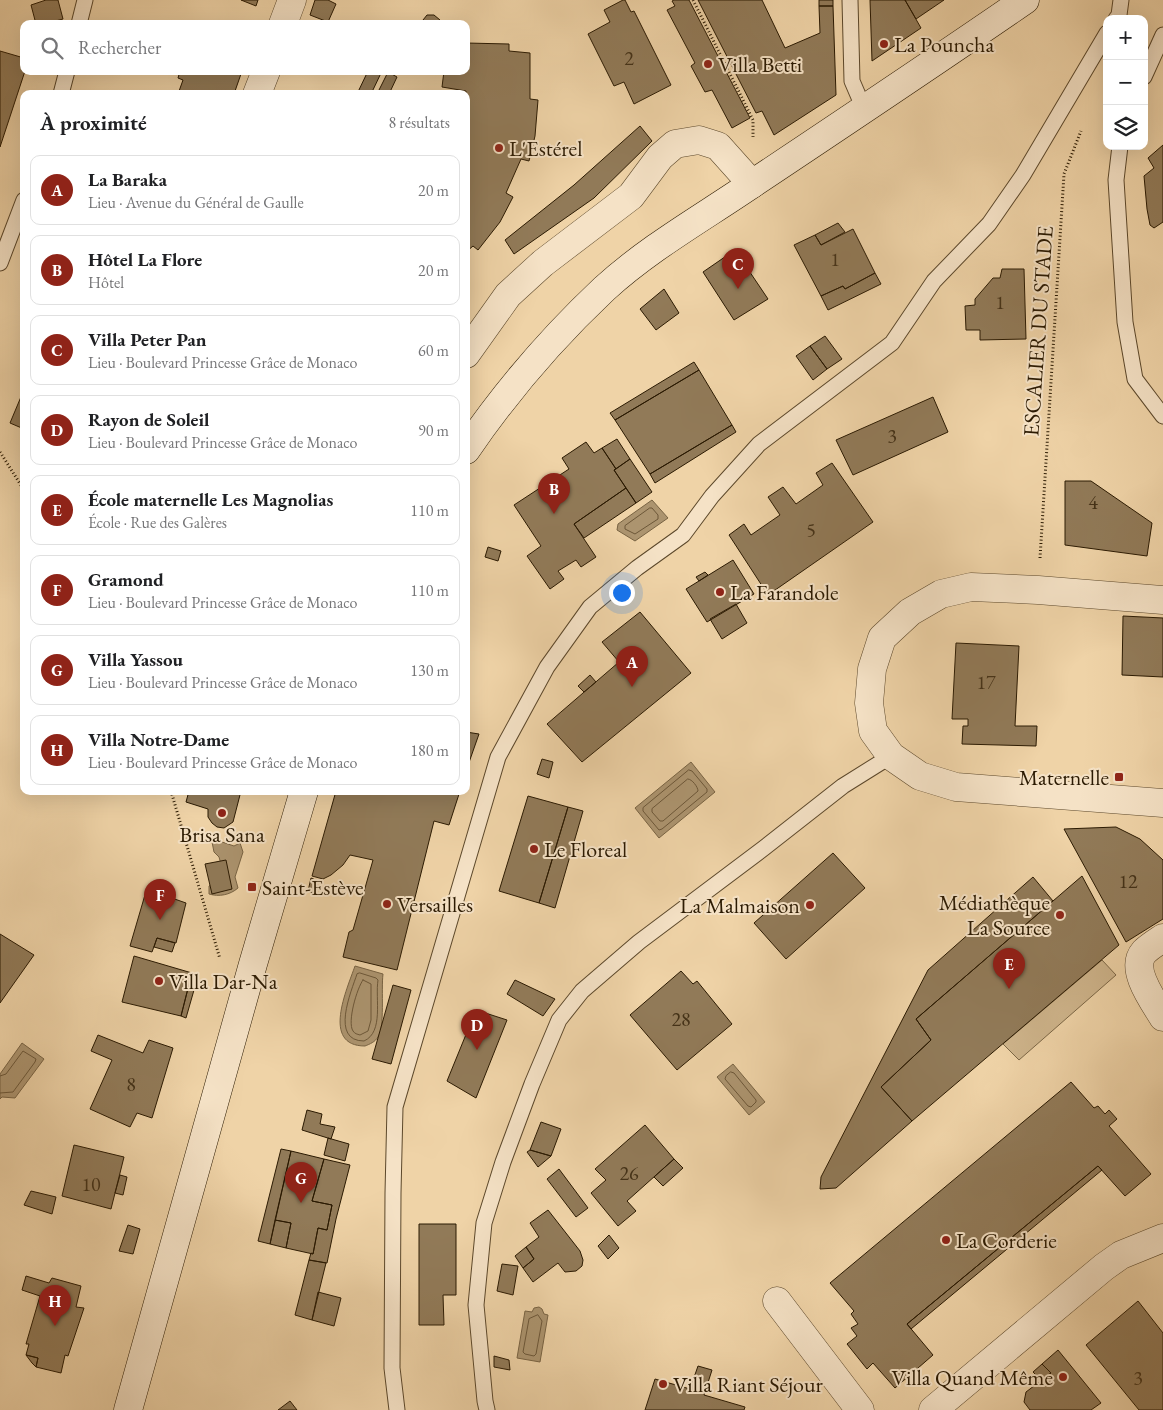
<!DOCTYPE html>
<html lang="fr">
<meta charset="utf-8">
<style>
:root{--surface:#fff;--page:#f6f6f6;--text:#202124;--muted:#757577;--line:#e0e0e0;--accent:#8f2418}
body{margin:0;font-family:"EB Garamond",serif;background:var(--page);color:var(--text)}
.controls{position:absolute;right:15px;top:15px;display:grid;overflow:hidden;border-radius:10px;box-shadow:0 5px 20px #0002}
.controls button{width:45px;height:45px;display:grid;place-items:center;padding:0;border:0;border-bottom:1px solid var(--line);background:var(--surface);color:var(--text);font:25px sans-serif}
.you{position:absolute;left:621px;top:592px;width:18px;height:18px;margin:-12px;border:4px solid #fff;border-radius:50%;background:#1a73e8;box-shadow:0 0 0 8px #1a73e833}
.badge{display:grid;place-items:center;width:32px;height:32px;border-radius:50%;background:var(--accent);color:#fff;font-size:16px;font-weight:700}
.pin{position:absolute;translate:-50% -41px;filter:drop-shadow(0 1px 2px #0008)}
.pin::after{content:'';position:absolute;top:26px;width:18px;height:15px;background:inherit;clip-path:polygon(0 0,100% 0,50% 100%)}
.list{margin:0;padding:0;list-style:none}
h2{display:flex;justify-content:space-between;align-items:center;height:65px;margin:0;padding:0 20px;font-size:21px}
h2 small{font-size:16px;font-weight:400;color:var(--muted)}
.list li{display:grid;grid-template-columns:32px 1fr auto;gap:15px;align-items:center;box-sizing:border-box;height:70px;margin:0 10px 10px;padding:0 10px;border:1px solid var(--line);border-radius:10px}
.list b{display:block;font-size:19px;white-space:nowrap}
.list p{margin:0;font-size:16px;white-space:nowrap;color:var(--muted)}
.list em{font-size:16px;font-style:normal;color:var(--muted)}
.icon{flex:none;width:28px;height:28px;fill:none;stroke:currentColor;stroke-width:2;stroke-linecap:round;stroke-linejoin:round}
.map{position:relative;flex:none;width:1163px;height:1410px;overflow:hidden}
.search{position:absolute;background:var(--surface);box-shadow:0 5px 20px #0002;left:20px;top:20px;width:450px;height:55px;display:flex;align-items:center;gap:12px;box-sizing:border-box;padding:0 18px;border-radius:10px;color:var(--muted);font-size:19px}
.panel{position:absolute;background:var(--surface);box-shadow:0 5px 20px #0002;left:20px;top:90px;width:450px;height:705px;border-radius:10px}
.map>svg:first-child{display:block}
</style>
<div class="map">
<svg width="1163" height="1410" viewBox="0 0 1163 1410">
<rect width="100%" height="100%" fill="#efd3a7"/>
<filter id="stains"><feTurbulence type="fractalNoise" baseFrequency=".004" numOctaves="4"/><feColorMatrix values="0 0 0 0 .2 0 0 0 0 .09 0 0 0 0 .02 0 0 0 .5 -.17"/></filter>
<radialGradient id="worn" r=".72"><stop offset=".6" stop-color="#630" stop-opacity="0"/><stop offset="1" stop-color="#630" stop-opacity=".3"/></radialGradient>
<!-- green -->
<path fill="#ceb48b" stroke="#7c6746" d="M1102,960L1116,975L1019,1060L1003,1044Z"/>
<!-- water -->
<path fill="#ac946f" stroke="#786343" d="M652,500L668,518L635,541L617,530L618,524Z
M691,762L715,792L659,838L635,808Z
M219,841L234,846L240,843L243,852L235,877L238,888C230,895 219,897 209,894V886L212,884L221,864L219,857L214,852L212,842Z
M355,966L383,974C381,990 385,1027 378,1037C375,1042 370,1044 365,1046C321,1046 347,989 355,966Z
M22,1043L44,1059L15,1098L2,1097L0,1099V1074Z
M733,1064L765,1102L749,1115L717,1077Z
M539,1307L542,1309L544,1314L548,1315L540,1362L517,1358L525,1311L532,1312L534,1308Z"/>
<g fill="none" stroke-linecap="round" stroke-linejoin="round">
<!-- shore -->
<path stroke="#6c5738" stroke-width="1" d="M650,508H652L658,515V519L635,534L625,529V526Z
M689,770L692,771L707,789V792L662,829L659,830L643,811V808Z
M688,779C692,779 698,787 698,791L663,821H660L652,812V809Z
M360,973L376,978L378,980C375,999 384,1032 364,1041C330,1041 351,992 357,974Z
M363,980L371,984V1020L368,1031L360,1035C357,1034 355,1034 353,1031C347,1022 357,988 363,980Z
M731,1072L734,1073L756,1100V1102L751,1107L748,1106L725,1079L726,1076Z
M0,1076L6,1074L23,1051L36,1059L35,1062L13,1092L0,1093
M538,1315L542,1321L536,1354L534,1356L525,1354L523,1352L529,1319Z"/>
</g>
<!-- building -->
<path fill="#917a58" stroke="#2b1a02" d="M46,0H58L63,19L44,24H36L31,5Z
M241,0H258L256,6Z
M315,0H328L336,4L328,22L310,15Z
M623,0H625L631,12L634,11L671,85L634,104L624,82L614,86L588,34L610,22L604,10Z
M674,0H689L750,118L732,128L712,90L705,92L691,66L695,63L667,10L675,6L672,1Z
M698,0H762L785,48L820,33L819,6H833L836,95L774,135L762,111L756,113Z
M819,0H833V6H819Z
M870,0H905L921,28L872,61Z
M905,0H944L916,19Z
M427,15H434L440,20L441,24H422L423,20Z
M466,43L509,44V51L530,53V99L538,100L535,136L529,161L521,159L506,193L513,197L500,222L478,250L473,246L466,252V91L442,87L444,71H466Z
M0,51L24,58V71H25L0,147Z
M180,71H242L234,94H178L183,80L178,78Z
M368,71H382L371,94H357Z
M388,72L397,77L389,94H377Z
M640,126L652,141L594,198L514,254L505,240L574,185Z
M1163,145V222L1154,228L1150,225L1147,209L1144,176L1154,168L1148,158Z
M838,223L845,232L821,245L815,235Z
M853,229L875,273L845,289L843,286L821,296L794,245L815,235L821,245Z
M735,250L768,299L734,320L703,272Z
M1002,269H1024L1026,339L980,340V330H966L965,306L975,305V299L993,278H1000Z
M875,273L881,284L828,310L821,296L843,286L845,289Z
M664,289L679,313L656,330L640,309Z
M825,336L842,359L827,369L810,346Z
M810,346L827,369L813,380L796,356Z
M694,362L699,370L615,420L610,413Z
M699,370L732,425L650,474L615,420Z
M23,392L24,393V436L21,435L24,429L10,423Z
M933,397L948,432L853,475L836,440Z
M732,425L736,432L655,483L650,474Z
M617,439L630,459L616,469L602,448Z
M586,442L594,453L602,448L616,469L614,470L626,488L574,524L596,557L581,567L576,560L558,571L564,579L550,589L527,556L541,546L514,505L569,469L562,458Z
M630,459L652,492L636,503L614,470Z
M832,463L873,522L768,595L729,535L744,524L751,535L780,515L768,497L783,487L796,504L823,485L816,473Z
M1065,481H1091L1152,523L1147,556L1065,545Z
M626,488L636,503L584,538L574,524Z
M488,547L501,551L498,561L485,557Z
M733,560L754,594L707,622L686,589Z
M705,572L708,575L699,581L696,577Z
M736,604L747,623L722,639L710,619Z
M640,612L691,673L582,762L547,724L619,662L602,642Z
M1123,616L1163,618V677L1122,675Z
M956,643L1019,646L1015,726H1037L1036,746L962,744L963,726H968V719H952Z
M590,675L596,682L584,692L578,686Z
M466,732L479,734L466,771Z
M542,759L553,762L549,778L537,774Z
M189,791H241L233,822L224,828L217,827L212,823L208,817V809L186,802Z
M336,791H460L449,825L434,821L397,970L343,957L349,932L353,930L373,860L350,855L343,865L331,875L323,879L312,876Z
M528,796L568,807L539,903L499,891Z
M568,807L583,811L555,908L539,903Z
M1116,827L1140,839L1163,860V919L1126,942L1064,829Z
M833,853L865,888L786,959L754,923Z
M226,860L232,889L212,894L205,864Z
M1082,876L1119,945L912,1121L881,1087L931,1040L916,1019Z
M1033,877L1053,901L916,1019L931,1040L881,1087L912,1121L836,1188L820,1189L821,1177L928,970Z
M311,878L318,881L315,894L308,891Z
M153,884L161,886L165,889L166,896L186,903L176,943L157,938L152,952L130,946L147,888Z
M0,934L34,955L0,1003Z
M157,938L175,943L172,952L154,947Z
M134,956L192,973L181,1016L122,1002Z
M681,971L693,984L697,981L732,1024L677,1070L630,1015Z
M515,980L555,999L543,1016L507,994Z
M393,985L411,990L391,1064L372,1059Z
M188,988L194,990L186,1018L181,1016Z
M476,1010L507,1020L476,1098L447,1081Z
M98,1035L143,1053L149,1040L173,1048L152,1118L137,1113L130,1127L90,1109L112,1060L91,1051Z
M1071,1082L1094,1108L1098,1106L1105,1114L1109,1110L1117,1119L1109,1126L1151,1174L1125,1196L1098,1166L907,1324L933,1355L895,1388L873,1363L867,1369L847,1344L857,1336L851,1328L858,1324L851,1314L854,1311L830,1283Z
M307,1110L322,1114L320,1124L335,1127L331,1139L302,1130Z
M541,1122L561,1129L551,1156L530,1150Z
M645,1125L674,1159L627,1201L636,1211L618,1226L591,1193L606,1180L595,1169Z
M328,1138L349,1144L345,1161L324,1155Z
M74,1145L124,1157L111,1209L62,1196Z
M281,1149L291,1151L270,1244L258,1241Z
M530,1150L551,1156L538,1167L527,1152Z
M291,1151L324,1159L312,1201L332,1205L327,1230L318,1228L313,1254L286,1248L291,1223L275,1220Z
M324,1159L350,1165L336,1219L327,1263L309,1260L311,1253L313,1254L318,1228L327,1230L332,1205L312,1201Z
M674,1159L683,1168L663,1186L654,1177Z
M1098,1166L1102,1170L911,1329L907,1324Z
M559,1169L588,1208L576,1217L547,1179Z
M120,1175L127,1177L123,1195L115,1193Z
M31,1191L56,1197L52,1214L24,1205Z
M548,1210L580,1251L583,1260L582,1266L576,1271L565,1272L558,1263L533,1282L523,1268L534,1259L526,1247L539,1237L530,1223Z
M275,1220L291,1223L286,1248L270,1244Z
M419,1224H456V1295H443L444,1325H419Z
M128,1225L140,1229L133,1254L119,1251Z
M609,1235L619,1248L608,1259L598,1246Z
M526,1247L534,1259L523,1268L515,1256Z
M309,1260L326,1263L312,1320L295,1315Z
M502,1264L518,1266L513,1295L497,1291Z
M26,1276L49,1283L52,1278L81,1286L76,1307L84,1308L68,1356L65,1355L61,1373L36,1367L38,1358L26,1355L29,1344H26L40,1296L22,1290Z
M318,1292L341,1298L334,1326L312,1320Z
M1138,1301L1163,1333V1410H1139L1086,1345Z
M1058,1350L1101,1403L1091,1410H1030L1024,1402L1026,1392L1051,1373L1042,1364Z
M26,1355L38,1358L36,1367L32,1363Z
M494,1356L509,1360L510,1370L494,1367Z
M1042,1364L1051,1373L1041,1380L1033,1372Z
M698,1366L712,1370L704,1395L745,1407L744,1410H645L655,1379L690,1389Z
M290,1401L297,1410H278Z"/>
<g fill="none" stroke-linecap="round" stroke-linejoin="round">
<!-- service casing -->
<g stroke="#5c482b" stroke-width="17">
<path id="service" d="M850,0L852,81L864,109
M1116,19L1119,15L1121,0
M79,24L85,0
M1144,77L1163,35
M61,94L67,71
M1120,146L1116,180L1125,322L1135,379L1163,416
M0,263L24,200
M397,1410L392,1368L393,1193L395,1107L498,757L547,667L590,607L637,568L683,535L712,496L759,444L892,343L934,281L989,224L1023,175L1107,33
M487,1410L485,1401L476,1305L484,1223L503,1162L532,1084L559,1020L582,991L639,942L764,848L843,786L891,756"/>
</g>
<!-- minor casing -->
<g stroke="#5c482b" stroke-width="29">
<path id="minor" d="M283,24L292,0
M257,94L266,71
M466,354L508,295L543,263L631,196L660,157L675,144L699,140L718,146L752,184
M1163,600L1038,590L971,587L941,594L910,612L882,638L872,669L869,703L873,731L891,756L920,776L956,787L1163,803
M1163,938C1157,942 1149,947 1144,952C1129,969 1154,1002 1163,1017
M777,1301L860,1410
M933,1410L1104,1267L1121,1255L1163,1238"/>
</g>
<!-- secondary casing -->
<g stroke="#2b1a02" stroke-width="29">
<path id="secondary" d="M466,450C505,393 554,336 604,289C650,247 704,217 755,182C845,122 935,62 1025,0
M128,1410L253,964L304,791"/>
</g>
<!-- path -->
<path stroke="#2b1a02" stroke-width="3" stroke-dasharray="1 2.5" stroke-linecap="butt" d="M693,0L753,120V137
M0,452L24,490
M1040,558L1064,174L1081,131
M171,791L220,959"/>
<!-- service -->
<use href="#service" stroke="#f5e2c6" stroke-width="15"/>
<!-- minor -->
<use href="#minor" stroke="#f5e2c6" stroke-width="28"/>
<!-- secondary -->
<use href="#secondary" stroke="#f5e2c6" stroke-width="28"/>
</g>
<!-- markers -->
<g fill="#8f2418" stroke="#f5e2c6" stroke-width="2">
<circle cx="884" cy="44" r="5"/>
<circle cx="708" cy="64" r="5"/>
<circle cx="499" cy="148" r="5"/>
<circle cx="720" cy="592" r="5"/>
<rect x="1114" y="772" width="10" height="10" rx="2.5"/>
<circle cx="222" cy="813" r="5"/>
<circle cx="534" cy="849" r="5"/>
<rect x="247" y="882" width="10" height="10" rx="2.5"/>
<circle cx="387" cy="904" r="5"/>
<circle cx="810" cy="905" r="5"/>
<circle cx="1060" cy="915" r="5"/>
<circle cx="159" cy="981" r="5"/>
<circle cx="946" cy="1240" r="5"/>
<circle cx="1063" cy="1377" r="5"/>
<circle cx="663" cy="1384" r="5"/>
</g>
<g text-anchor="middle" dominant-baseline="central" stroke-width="4" stroke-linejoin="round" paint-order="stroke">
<!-- number labels -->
<g font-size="20" fill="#443218">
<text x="629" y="58">2</text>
<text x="835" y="259">1</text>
<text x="1000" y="302">1</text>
<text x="892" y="436">3</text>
<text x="1093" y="502">4</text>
<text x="811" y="530">5</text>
<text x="986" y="682">17</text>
<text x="1128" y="881">12</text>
<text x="681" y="1019">28</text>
<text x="131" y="1084">8</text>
<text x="629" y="1173">26</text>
<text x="91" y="1184">10</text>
<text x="1138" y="1378">3</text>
</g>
<!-- poi labels -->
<g font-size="22" fill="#2b1a02" stroke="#f5e2c6" text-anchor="start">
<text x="894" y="44">La Pouncha</text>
<text x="718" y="64">Villa Betti</text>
<text x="509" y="148">L'Estérel</text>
<text x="730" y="592">La Farandole</text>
<text x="1109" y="777" text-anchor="end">Maternelle</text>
<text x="222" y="834" text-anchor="middle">Brisa Sana</text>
<text x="544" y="849">Le Floreal</text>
<text x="262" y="887">Saint-Estève</text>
<text x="1050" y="902" text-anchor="end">Médiathèque<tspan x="1050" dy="25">La Source</tspan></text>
<text x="397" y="904">Versailles</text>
<text x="800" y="905" text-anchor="end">La Malmaison</text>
<text x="169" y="981">Villa Dar-Na</text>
<text x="956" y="1240">La Corderie</text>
<text x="1053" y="1377" text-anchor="end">Villa Quand Même</text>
<text x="673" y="1384">Villa Riant Séjour</text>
</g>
<!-- street labels -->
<g font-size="22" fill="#2b1a02" stroke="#f5e2c6">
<text transform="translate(1038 331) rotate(-86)">ESCALIER DU STADE</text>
</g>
</g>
<rect width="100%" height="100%" filter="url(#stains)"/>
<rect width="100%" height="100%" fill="url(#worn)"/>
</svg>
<div class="controls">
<button>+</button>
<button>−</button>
<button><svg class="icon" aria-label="layers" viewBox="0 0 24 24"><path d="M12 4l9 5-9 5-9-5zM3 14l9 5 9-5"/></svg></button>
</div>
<div class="you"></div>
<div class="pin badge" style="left:632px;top:687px">A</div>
<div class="pin badge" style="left:554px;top:514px">B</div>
<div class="pin badge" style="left:738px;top:289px">C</div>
<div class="pin badge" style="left:477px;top:1050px">D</div>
<div class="pin badge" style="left:1009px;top:989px">E</div>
<div class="pin badge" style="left:160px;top:920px">F</div>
<div class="pin badge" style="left:301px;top:1203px">G</div>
<div class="pin badge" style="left:55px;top:1326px">H</div>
<div class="search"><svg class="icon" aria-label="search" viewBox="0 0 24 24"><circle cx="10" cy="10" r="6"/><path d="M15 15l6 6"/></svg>Rechercher</div>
<section class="panel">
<h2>À proximité<small>8 résultats</small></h2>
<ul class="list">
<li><span class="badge">A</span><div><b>La Baraka</b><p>Lieu · Avenue du Général de Gaulle</p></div><em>20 m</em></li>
<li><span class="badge">B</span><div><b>Hôtel La Flore</b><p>Hôtel</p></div><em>20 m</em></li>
<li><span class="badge">C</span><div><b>Villa Peter Pan</b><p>Lieu · Boulevard Princesse Grâce de Monaco</p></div><em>60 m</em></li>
<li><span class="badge">D</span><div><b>Rayon de Soleil</b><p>Lieu · Boulevard Princesse Grâce de Monaco</p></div><em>90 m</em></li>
<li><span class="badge">E</span><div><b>École maternelle Les Magnolias</b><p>École · Rue des Galères</p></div><em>110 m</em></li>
<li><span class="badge">F</span><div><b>Gramond</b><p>Lieu · Boulevard Princesse Grâce de Monaco</p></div><em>110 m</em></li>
<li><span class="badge">G</span><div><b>Villa Yassou</b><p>Lieu · Boulevard Princesse Grâce de Monaco</p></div><em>130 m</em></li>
<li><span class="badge">H</span><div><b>Villa Notre-Dame</b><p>Lieu · Boulevard Princesse Grâce de Monaco</p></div><em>180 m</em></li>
</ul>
</section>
</div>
